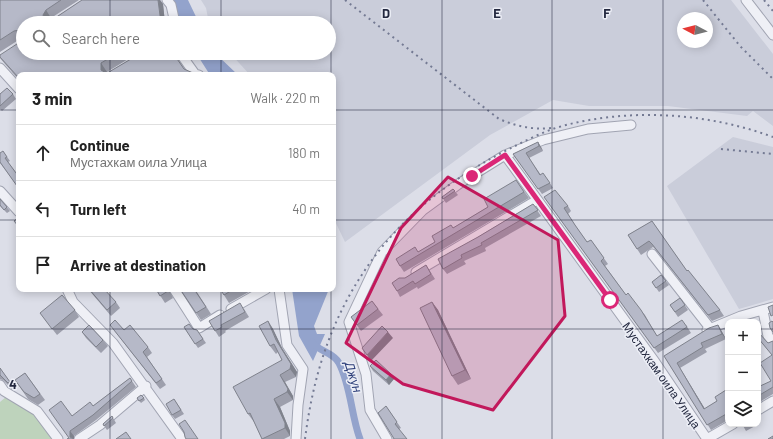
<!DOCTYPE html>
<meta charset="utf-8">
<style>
:root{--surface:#fff;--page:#f6f6f6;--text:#222;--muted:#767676;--line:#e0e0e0}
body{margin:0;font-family:Barlow,sans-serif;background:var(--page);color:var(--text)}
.controls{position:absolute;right:12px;bottom:12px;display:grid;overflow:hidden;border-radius:8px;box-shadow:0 2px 10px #0003}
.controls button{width:36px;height:36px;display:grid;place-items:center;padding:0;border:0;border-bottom:1px solid var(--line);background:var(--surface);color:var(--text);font:20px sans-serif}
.compass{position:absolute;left:677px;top:12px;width:36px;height:36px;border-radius:50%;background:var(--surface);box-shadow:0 2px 10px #0003;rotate:277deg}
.stop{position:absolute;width:12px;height:12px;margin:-9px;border:3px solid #db2777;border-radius:50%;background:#fff}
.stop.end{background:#db2777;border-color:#fff;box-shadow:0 1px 4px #0008}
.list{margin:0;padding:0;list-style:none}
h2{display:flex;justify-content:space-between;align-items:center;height:52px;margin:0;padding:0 16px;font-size:17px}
h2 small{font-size:13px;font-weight:400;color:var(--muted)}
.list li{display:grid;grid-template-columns:26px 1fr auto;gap:12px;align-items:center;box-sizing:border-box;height:56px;padding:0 16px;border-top:1px solid var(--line)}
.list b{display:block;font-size:15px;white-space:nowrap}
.list p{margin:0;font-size:13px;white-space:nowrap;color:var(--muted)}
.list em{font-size:13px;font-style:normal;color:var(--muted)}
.icon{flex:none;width:22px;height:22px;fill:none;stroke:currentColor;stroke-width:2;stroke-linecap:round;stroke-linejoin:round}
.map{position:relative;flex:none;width:773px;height:439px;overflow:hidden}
.search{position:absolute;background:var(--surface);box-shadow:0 2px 10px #0003;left:16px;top:16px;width:320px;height:44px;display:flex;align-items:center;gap:10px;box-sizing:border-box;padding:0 14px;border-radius:22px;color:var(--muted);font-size:15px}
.panel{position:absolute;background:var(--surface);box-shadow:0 2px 10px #0003;left:16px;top:72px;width:320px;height:220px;border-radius:8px}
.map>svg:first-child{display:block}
</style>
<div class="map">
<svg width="773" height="439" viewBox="0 0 773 439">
<rect width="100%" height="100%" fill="#dcdee8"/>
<!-- built -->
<path fill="#cacdda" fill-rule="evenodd" d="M201,0H731L773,54V126L753,111L747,116L668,106H589L553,100L490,135L345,242L333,217V75H250L230,53H329V23H209L206,8ZM683,18H707V42H683Z
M733,137L773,147V299L739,309L667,186Z"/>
<!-- green -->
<path fill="#bed3bc" d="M6,397L37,414L54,439H0V402Z"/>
<!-- water -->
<path fill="#93a3cc" d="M172,0H188L199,23H181Z
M196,53H215L238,75H210Z
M292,289H329L314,326L317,334H325L313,361L299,336Z"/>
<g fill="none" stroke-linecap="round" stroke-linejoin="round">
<!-- canal -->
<path stroke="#93a3cc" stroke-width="7" d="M312,342C319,352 333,352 339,363C351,386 351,415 360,439"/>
<!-- minor casing -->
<g stroke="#a1a4b2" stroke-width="11">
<path id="minor" d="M167,0L171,5L175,23
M746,0L773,35
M180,53L195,74L199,75
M0,68L19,89
M505,155L655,362L707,439
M0,191L19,212
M652,254L710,328
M416,272L537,200
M67,289L73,302L113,343L182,439
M174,289L199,328L220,315
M279,289L287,345L303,369L298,405L296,439
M231,309L266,289
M763,311L768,336L773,342
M707,330L741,316L773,307
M0,385L4,391L37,411L58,439
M758,410L773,401
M79,439L100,425L146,386
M387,439L370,410L366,374L349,322L382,252L423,210L460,183L505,155L543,140L588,129L631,125
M707,439L733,424"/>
</g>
<!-- minor -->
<use href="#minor" stroke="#eff0f6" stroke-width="9"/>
<!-- rail -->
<path stroke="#747a93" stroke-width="2" stroke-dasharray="2 4" stroke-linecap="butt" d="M345,0L499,119C516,126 532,130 551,128
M703,0L740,46L773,79
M764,0L773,11
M721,149L773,154
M305,439C313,377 330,322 365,270C401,216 452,178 509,149C527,140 546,130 566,125C633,108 708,113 773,137"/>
</g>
<!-- wall -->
<path fill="#9d9fac" d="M0,0H79L51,18L50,20H52L82,0H160L163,4L165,23H23V39H20L0,52Z
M23,53H138L107,72H109L141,53H175V56L184,69L18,79L5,64L0,58Z
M0,94H13L16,99L2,111L0,109Z
M538,142L541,147L543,151L529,158L541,175L550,183L553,188L542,194L513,154Z
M3,151L10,161L8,162L19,177V188L0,163Z
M516,180L529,198L404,272L400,266L418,252L435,242L453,228L488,207Z
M453,189L458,195L446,203L442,197Z
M544,197L568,206L571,211L568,214L577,228L587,242L591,240L608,264L605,266L626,295L645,315L657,336L686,325L691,333L658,353Z
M0,199L10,211L7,213L0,206Z
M533,204L541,216L485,248L486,251L464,261L466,264L447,274L443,269L478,237Z
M652,221L687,271L720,310L724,316L712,321L656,250L653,247L641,255L628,235Z
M426,265L435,279L418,289L417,287L400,297L397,291L405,278Z
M661,275L669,285L659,292L652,282Z
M88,289H100L116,302L120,308L111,316Z
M156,289L168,290L173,298L165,303Z
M180,289H195L211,314L201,320Z
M220,289H254L229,303L224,295Z
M680,298L688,310L678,317L670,305Z
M372,301L383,315L361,331L351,317Z
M432,302L438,310L471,379L458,385L452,376Z
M244,309L249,317L225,331L226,332L219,337L209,321Z
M75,310L79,317L57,335L40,313Z
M268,321L273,329L282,348L297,372L296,377L285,382L293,396V400L280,407L290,431V436L284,439H262L254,422L248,414L282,360L278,352L276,354L270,346Z
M110,325L124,330L148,347L152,353L147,357L166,385L160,389Z
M718,325L721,330L726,339L705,349L707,352L680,368L705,409L717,401L728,392V420L711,430L664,356Z
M184,327L197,330L206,343L198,348Z
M82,332L103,340L108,346L101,353L86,338Z
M758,338L768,343L773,341V394L758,403V387L771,381L772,355Z
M370,366L391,374L394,379L389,385L373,371Z
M0,368L14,388L12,389L3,380L0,379Z
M25,373L45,400L38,405L28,399L15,380Z
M130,378L136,387L96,420L74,436V439L69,438L72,416L93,406Z
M137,398H144L145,400L141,403Z
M174,399L184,414L175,419L172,415Z
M386,406L401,428L399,429L394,439Z
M112,416L116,423L107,430L103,424Z
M742,424H757V425L746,431Z"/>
<!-- shaded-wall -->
<path fill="#7f828c" d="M158,0H160L163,4L165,23H161Z
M46,10L51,18L49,23L44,18L43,15Z
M101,63L107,72V75L101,70Z
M538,142L541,147L543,151L539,146Z
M167,289H168L173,298Z
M432,302L438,310L471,379L465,370Z
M268,321L273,329L282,348L297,372L296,377L290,369Z
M718,325L721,330L726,339L722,334Z
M388,332L393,338L371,361L367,355Z
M677,363L680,368L708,414L704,409Z
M391,374L394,379L389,385L386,380Z
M280,375L285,382L293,396V400L287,392Z
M274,399L280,407L290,431V436L285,428Z
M70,431L74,436V439L70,437Z"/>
<!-- building -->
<path fill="#b6b9c8" stroke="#7f828c" d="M0,0H61L46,10L43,15L44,18L49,21L52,20L82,0H158L161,23H23V28L20,30L14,31L0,40Z
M23,40V53H118L101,63V70L106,73L109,72L141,53H173L184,69L193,73L200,74V75H19V83L18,77L0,57V55Z
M7,88L13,94L0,106V94Z
M538,142L539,146L526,153L540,175L543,173L550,183L538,189L513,154Z
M3,151L7,157L5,158L19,177V184L17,186L0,162V153Z
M516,180L524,192L400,266L396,259L415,247L418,252L435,242L432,236L451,225L453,228L488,207L484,199Z
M453,189L455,191L443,199L442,197Z
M555,190L568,206L564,208L575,225L587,242L591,240L604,258L601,261L626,295L628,293L641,310L657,336L682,320L687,327L654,348L544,197Z
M0,199L7,207L4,210L0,205Z
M533,204L538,210L481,243L482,245L461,255L462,258L443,269L438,259L478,237Z
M19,217V227L14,221Z
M652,221L687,271L688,270L720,310L708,315L652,244L649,241L637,249L628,235Z
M426,265L431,274L415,284L413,281L397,291L392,283L399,278H405Z
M661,275L666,281L656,288L652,282Z
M89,289H100L101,290L102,289H104L116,302L107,310Z
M156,289H167L168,291L160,296Z
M180,289H194L206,307L196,313Z
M220,289H234L224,295Z
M62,295L75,310L52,329L40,313Z
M680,298L685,305L675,312L670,305Z
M372,301L378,309L357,325L351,317Z
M432,302L465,370L452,376L420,308Z
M240,303L245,312L221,325L222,327L215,331L209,321Z
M773,305V315L771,316L768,307Z
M115,320L124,330L130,325L148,347L143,352L162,379L156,383L110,325Z
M268,321L276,340L291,364L290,369L280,375L288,389L287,392L274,399L285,423V428L262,439L250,413L248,414L233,387L282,360L274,344L270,346L259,326Z
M772,321L773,322V332L770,328L769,323Z
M189,324L193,329L197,330L203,339L195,344L184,327Z
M89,325L103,340L96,347L82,332Z
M718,325L722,334L701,343L703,347L677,363L704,409L717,401L715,397L726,390L728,392V413L707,425L664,356L709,328Z
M382,326L388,332L367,355L362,348Z
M759,333L768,343L773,341V387L758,396V387L771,381L760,363L772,355L758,338V334Z
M376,360L391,374L386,380L370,366Z
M0,368L10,382L8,383L0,375Z
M25,373L40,394L34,398L24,392L15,380Z
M130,378L132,381L93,415L70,431V437L74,439H67L69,438L49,410L61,401L72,416L90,402L93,406Z
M141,395L144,398L139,401L137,398Z
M174,399L181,410L172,415L166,404Z
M386,406L397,422L395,424L407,439H394L393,437L378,413Z
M112,416L113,418L104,426L103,424Z
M185,420L198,439H186L185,437L184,432L179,424Z
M126,432L131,439H116Z
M773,436V439H768Z"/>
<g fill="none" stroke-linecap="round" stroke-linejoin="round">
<!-- route -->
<path stroke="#db2777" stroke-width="5" d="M472,176L505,155L610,300"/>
</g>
<!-- marked area -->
<path fill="#c2185b" fill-opacity="0.2" stroke="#c2185b" stroke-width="3" stroke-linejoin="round" d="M448,177L558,240L565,316L493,410L403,384L346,343L401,228Z"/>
<!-- grid -->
<path fill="none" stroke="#242940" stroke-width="1" stroke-opacity="0.55" d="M110,0V23M221,0V23M331,0V75M442,0V439M552,0V439M663,0V439M110,53V75M221,53V75M0,110H19M333,110H773M0,220H19M333,220H773M110,289V439M221,289V439M331,289V439M0,329H728M758,329H773"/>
<g text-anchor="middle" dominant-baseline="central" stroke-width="3" stroke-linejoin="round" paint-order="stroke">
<!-- street labels -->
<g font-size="12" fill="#242940" stroke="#eceef6">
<text transform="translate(662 375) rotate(55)">Мустахкам оила Улица</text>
</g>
<!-- water labels -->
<g font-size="13" font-style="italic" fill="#2b3d78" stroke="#eceef6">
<text transform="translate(354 377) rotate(73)">Джун</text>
</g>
</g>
<g font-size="13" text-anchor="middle" font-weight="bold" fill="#242940" stroke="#eceef6" stroke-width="3" stroke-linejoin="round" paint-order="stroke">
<text x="386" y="18">D</text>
<text x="497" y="18">E</text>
<text x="607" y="18">F</text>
<text x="13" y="389">4</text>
</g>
</svg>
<div class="controls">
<button>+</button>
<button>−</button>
<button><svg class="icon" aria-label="layers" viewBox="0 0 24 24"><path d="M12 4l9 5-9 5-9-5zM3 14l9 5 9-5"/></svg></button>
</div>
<svg class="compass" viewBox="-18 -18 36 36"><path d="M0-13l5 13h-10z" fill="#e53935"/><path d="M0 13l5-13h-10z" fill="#767676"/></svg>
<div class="stop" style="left:610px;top:300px"></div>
<div class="stop end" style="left:472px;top:176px"></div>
<div class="search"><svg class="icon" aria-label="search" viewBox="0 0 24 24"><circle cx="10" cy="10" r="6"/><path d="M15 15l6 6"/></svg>Search here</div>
<section class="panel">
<h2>3 min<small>Walk · 220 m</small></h2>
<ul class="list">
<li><svg class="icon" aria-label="ahead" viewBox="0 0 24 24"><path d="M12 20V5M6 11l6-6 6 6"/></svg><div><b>Continue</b><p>Мустахкам оила Улица</p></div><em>180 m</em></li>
<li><svg class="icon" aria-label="left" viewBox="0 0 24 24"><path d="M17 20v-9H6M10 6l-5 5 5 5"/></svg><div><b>Turn left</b></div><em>40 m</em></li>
<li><svg class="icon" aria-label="arrive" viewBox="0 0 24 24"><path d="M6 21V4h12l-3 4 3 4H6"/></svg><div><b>Arrive at destination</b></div></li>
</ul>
</section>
</div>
